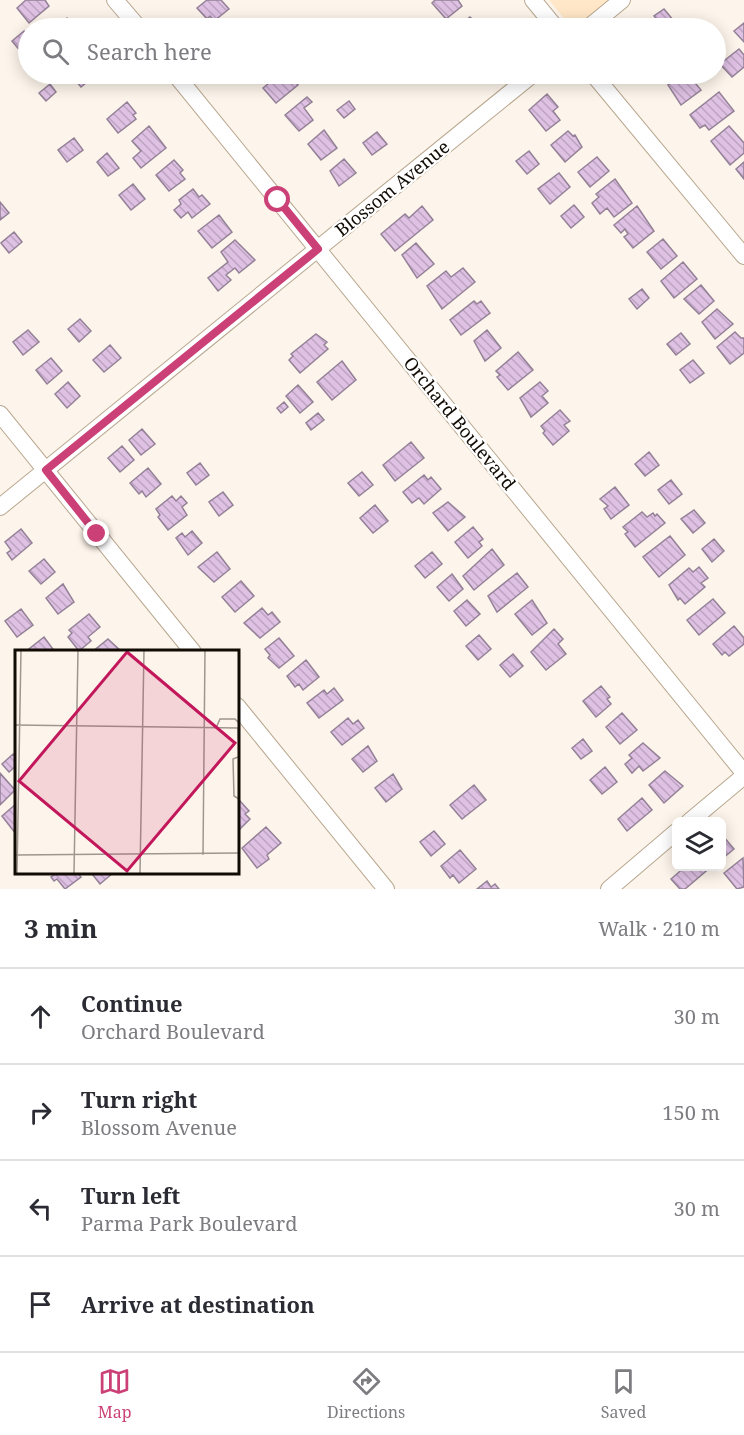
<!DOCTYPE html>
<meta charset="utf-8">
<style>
:root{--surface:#fff;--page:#f7f7f7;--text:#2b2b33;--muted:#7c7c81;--line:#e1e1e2;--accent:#cb4076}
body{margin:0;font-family:"Noto Serif",serif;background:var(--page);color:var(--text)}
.controls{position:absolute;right:18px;bottom:18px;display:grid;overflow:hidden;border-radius:9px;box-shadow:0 3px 15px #0003}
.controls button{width:54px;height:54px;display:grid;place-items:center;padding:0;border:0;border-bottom:2px solid var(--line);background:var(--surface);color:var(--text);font:30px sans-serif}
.stop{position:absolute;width:18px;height:18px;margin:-14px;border:4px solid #cb4076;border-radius:50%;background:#fff}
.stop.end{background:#cb4076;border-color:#fff;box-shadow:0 2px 6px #0008}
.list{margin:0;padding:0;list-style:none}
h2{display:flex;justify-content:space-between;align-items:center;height:78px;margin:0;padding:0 24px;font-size:26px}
h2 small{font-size:20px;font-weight:400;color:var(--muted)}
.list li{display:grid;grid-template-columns:39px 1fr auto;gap:18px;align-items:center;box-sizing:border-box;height:96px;padding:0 24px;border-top:2px solid var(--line)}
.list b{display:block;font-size:22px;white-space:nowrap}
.list p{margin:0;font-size:20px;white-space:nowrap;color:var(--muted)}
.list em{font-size:20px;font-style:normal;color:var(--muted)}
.icon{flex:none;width:33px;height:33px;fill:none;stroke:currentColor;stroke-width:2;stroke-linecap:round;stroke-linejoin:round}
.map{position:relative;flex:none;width:744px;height:889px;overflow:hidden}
.search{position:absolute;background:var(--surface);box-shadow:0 3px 15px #0003;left:18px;right:18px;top:18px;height:66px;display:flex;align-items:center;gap:15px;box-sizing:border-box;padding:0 21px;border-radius:33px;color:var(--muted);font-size:22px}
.sheet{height:462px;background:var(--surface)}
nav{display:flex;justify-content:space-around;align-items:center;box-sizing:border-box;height:84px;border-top:2px solid var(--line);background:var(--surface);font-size:16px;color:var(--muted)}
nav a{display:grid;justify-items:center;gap:3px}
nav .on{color:var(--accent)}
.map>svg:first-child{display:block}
</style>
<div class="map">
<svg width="744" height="889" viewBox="0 0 744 889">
<defs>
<pattern id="building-back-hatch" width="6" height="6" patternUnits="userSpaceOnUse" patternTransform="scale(1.5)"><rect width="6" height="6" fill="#dfc1e4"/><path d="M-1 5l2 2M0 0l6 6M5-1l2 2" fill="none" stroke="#bea4c2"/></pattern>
</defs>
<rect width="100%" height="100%" fill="#fdf5eb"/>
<!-- built -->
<path fill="#ffe7c7" d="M549,0H608L588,17L570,26Z"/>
<!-- building -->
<path fill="url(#building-back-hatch)" stroke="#948197" stroke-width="1.5" d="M26,0H45L49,6L29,23L17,8Z
M207,0H221L229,9L214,21L210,16L207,19L197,8Z
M435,0H458L462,6L446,19L432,3Z
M664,9L674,21L664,28H634L646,20L651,27L658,21L654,16Z
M470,17L482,27L456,28Z
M67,18L75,28H55Z
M744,23V42L734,31Z
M24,31L28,36V49L22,53L12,41Z
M739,49L744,55V67L732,77L720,64Z
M70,74H97L81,87Z
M280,74H288L298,85L276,103L263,88Z
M457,74H477L465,83Z
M682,74H688L701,90L681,105L668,85Z
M50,84L56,92L46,101L39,93Z
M719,92L734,111L709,130L705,125L700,128L690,115Z
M547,94L558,107L553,111L560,120L546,131L529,110Z
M307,97L312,102L304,108L313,120L299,131L285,115Z
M349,101L355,109L344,118L337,110Z
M127,102L136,113L133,115L136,119L118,133L107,119Z
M149,126L166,148L141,168L133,158L141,151L132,141Z
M729,126L744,143V153L730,165L711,141Z
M324,130L337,148L321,160L308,144Z
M568,131L573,136L575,135L582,147L565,162L551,145Z
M377,132L387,144L372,155L363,143Z
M74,138L83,150L67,162L58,150Z
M529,151L539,164L527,174L516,161Z
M107,153L119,168L108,176L97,162Z
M597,157L609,171L590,187L578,172Z
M344,159L356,173L339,186L330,171Z
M174,160L183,170L180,173L185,179L169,191L156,175Z
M744,162V179L736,169Z
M559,173L570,187L550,204L538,189Z
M615,179L632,203L614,217L607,208L600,214L592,203L599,197L596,194Z
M133,184L145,199L131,210L119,195Z
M193,189L199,197L202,195L210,204L192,218L188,212L181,218L174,210L181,204L179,200Z
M0,202L9,213L0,220Z
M574,205L584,217L571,228L561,216Z
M422,206L433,220L395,251L381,234L405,214L409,218Z
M637,206L654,231L633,248L624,237L628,234L625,229L621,233L614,225Z
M219,215L232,232L212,248L198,231Z
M14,232L22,242L9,253L1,243Z
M663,239L677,256L661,269L647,252Z
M235,240L255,260L239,273L235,268L226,275L231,280L218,291L208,278L228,262L221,252Z
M416,243L434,264L417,278L402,255Z
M683,262L697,279L674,298L661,281Z
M463,268L475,282L442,309L427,286L446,271L451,277Z
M701,285L714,301L699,314L684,299Z
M642,289L649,298L637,309L629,299Z
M474,301L477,304L481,301L490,313L461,335L450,320Z
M717,309L733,324L715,339L702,322Z
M80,319L91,331L79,342L68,329Z
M28,330L39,342L23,355L13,342Z
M487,330L501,348L485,361L474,341Z
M735,332L741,338H744V353L730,364L717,347Z
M681,333L690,344L676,355L667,344Z
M316,334L327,342L324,345L328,349L300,373L289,360L293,356L291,354Z
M110,345L121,358L104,372L93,360Z
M518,352L533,370L508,390L497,377L500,375L496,371Z
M51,358L62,371L47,384L36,370Z
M693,360L704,373L690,383L680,370Z
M342,361L356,380L332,400L317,382Z
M68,382L80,396L67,408L55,394Z
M540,382L548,391L542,396L548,403L531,417L520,398Z
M298,385L313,402L300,413L286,396Z
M284,402L288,407L281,413L277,408Z
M560,410L570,421L564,425L569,431L553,445L543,433L545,431L541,426Z
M318,413L324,420L311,430L306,423Z
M142,429L155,444L141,455L129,440Z
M411,442L424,458L395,481L383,465Z
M122,446L134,460L120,472L108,458Z
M649,452L659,465L645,476L635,464Z
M200,463L209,475L196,485L187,473Z
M148,468L161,484L146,497L142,491L139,494L130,483Z
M362,472L373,485L359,496L348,483Z
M424,475L428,480L431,477L441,489L424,504L419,498L412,503L403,492Z
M671,480L682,494L669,504L658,490Z
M615,487L629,505L611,519L604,509L608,506L600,499Z
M223,492L233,505L219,516L209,502Z
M172,496L176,501L181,496L187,503L182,507L187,515L168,530L158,517L160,515L156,509Z
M448,502L465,517L448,531L433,513Z
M375,505L388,521L373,533L360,518Z
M694,510L705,523L693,533L681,519Z
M642,512L647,517L653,513L655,516L657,514L665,523L635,547L625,534L628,532L623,527Z
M473,527L483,539L479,542L482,546L468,558L455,542Z
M21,529L32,543L12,560L7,553L11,550L5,542Z
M192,531L202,543L188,555L176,538L182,533L185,537Z
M670,536L685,555L659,577L643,557Z
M714,539L724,551L712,562L702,549Z
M492,549L504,565L474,590L463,576Z
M217,552L230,569L214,582L198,567Z
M432,552L442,564L425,578L415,566Z
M44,559L55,572L41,584L29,571Z
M699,567L708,578L701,583L705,587L685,604L680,598L678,600L669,585L689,568L693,572Z
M517,573L528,587L497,612L488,596Z
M452,574L463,589L449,601L437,587Z
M241,581L254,596L235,612L222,597Z
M63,584L74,602L58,614L46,598Z
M713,599L725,613L699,635L687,620Z
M467,600L480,614L466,626L454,611Z
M532,600L547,623L532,635L515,614Z
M262,608L268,615L272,612L280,622L260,638L244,623Z
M21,609L33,625L17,637L5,621Z
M89,614L100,627L88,637L91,641L79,651L68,637L72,633L69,630Z
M734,626L744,638V644L729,656L725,652L722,655L713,644Z
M554,629L563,639L558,644L566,654L546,670L531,652Z
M479,635L491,649L478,660L466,646Z
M44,637L55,652H31L29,649Z
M279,638L294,656L279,668L268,658L270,655L265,649Z
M108,639L122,652H92Z
M513,654L523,666L510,677L500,665Z
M306,660L319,677L303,690L299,684L295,687L287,676Z
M601,686L610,697L607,699L611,704L596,717L583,701Z
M334,688L343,700L319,718L307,703L324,690L327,694Z
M622,713L637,730L620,744L606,727Z
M348,718L353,724L358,720L364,728L342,745L331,732Z
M583,739L592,751L581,759L572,748Z
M643,743L660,758L643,771L639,766L632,773L625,764L632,758L629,755Z
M368,746L377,761L363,772L352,759Z
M13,754L16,758V766L9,772L2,764Z
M605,767L617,782L602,794L590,780Z
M665,771L683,786L664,803L649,785Z
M0,773L15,790L0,805Z
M393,774L402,789L386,802L375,788Z
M474,785L486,800L462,819L450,805Z
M642,798L652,810L627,831L618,819Z
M240,801L249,811L245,814L250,819L237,832V803Z
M16,804V834L2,816Z
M266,827L281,843L267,855L269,859L257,868L242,848Z
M434,831L445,844L431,856L420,842Z
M723,836L734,849L722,859V837Z
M460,850L476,869L459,883L453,875L450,878L441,866Z
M743,858L744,887L737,889L724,873Z
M686,866L689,867L712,866L685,889H680L671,879Z
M52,872H77L81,877L65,889L57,879L54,881L51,877L54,875Z
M93,872H113V873L100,884L92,874Z
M487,881L491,887L495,884L499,889H477Z"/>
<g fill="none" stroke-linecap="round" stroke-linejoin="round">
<!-- minor casing -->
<g stroke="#b9a78f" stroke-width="18">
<path id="minor" d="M115,0L139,28
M533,0L556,28
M588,28L622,0
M175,74L744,773
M593,74L744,256
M0,414L193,652
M0,507L533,74
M237,706L386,889
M689,822L744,776
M609,889L676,832"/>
</g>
<!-- minor -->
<use href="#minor" stroke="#fff" stroke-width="16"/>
</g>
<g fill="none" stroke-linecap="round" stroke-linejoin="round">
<!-- route -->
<path stroke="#cb4076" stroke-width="8" d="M97,534L46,470L318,249L278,200"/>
</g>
<g text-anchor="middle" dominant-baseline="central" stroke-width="4.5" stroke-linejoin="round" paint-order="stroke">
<!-- street labels -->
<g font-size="18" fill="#110b04" stroke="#fff">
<text transform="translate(392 188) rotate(-39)">Blossom Avenue</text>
<text transform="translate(460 423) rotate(51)">Orchard Boulevard</text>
</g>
</g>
<!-- overview -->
<g transform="translate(15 650)">
<rect width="224" height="224" fill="#fdf5eb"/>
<path fill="none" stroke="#9f978f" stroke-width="1.5" d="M0,75L224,78M201,78L205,69H220L224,73M223,78L224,115M223,107L218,109L219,146L224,149M0,205L224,203M188,205L190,0M2,223L6,0M59,223L63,0M125,223L129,0"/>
<path fill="#c2185b" fill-opacity="0.15" stroke="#c2185b" stroke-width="3" d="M112,2L220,93L112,221L4,131Z"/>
<rect width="224" height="224" fill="none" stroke="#110b04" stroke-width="3"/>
</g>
</svg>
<div class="controls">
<button><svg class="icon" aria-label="layers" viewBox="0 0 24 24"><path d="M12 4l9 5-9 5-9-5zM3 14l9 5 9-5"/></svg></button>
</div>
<div class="stop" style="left:278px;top:200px"></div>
<div class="stop end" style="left:97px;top:534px"></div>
<div class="search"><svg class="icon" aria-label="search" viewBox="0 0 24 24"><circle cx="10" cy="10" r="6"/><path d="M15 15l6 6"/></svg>Search here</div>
</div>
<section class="sheet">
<h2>3 min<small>Walk · 210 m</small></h2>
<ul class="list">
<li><svg class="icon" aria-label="ahead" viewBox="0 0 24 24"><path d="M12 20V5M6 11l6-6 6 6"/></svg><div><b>Continue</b><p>Orchard Boulevard</p></div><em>30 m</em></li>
<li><svg class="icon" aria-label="right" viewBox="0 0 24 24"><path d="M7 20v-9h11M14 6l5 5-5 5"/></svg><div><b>Turn right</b><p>Blossom Avenue</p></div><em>150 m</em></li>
<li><svg class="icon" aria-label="left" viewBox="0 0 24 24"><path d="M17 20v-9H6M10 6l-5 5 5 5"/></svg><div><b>Turn left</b><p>Parma Park Boulevard</p></div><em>30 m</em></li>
<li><svg class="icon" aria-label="arrive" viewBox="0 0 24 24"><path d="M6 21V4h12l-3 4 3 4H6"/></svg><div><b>Arrive at destination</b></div></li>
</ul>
</section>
<nav>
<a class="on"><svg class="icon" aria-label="map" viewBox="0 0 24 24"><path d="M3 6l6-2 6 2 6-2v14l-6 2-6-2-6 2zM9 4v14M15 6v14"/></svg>Map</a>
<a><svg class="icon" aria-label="directions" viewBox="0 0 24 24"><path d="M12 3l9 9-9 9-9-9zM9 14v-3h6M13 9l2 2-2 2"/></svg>Directions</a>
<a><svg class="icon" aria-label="saved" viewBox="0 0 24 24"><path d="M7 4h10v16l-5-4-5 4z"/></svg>Saved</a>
</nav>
